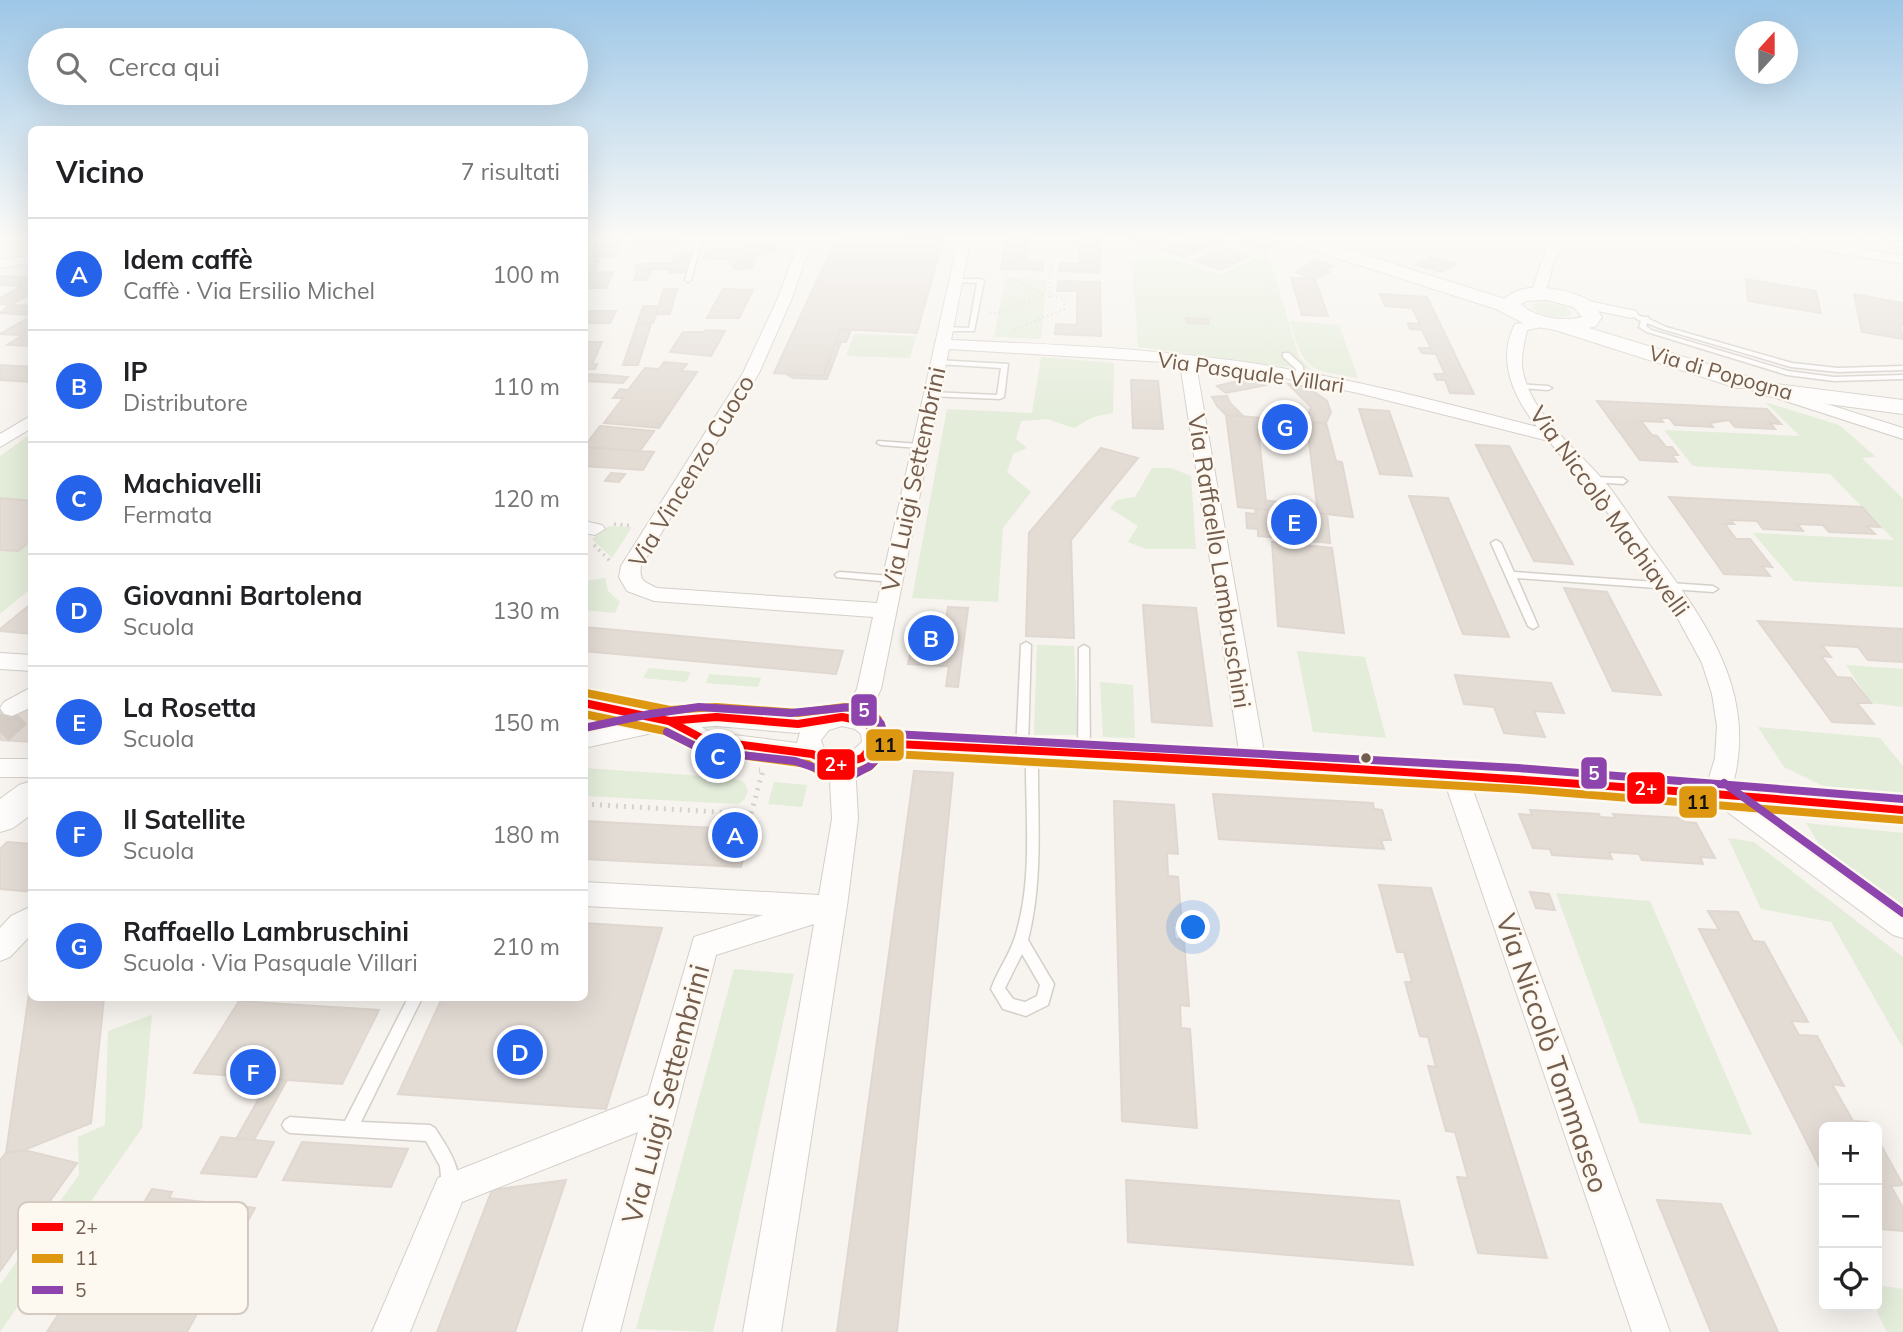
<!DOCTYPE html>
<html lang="it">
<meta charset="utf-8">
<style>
:root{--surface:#fff;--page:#f6f6f6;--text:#202124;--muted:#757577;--line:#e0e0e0;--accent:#2563eb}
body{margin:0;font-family:Mulish,sans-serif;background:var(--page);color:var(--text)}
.controls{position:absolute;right:21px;bottom:21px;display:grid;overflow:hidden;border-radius:10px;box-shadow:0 7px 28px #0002}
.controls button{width:63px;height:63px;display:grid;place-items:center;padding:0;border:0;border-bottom:2px solid var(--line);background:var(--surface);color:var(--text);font:35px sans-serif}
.compass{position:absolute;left:1735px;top:21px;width:63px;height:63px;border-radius:50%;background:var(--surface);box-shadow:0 7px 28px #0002;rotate:21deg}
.you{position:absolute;left:1194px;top:928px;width:24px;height:24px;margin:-18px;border:5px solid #fff;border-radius:50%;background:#1a73e8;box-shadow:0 0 0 10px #1a73e833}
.badge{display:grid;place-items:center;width:46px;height:46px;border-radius:50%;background:var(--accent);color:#fff;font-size:23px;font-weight:700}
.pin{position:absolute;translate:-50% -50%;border:4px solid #fff;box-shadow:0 2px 7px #0006}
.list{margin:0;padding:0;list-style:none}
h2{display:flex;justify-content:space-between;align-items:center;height:91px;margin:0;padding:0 28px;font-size:30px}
h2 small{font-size:23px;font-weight:400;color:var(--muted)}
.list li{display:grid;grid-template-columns:46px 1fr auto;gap:21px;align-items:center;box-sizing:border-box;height:112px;padding:0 28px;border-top:2px solid var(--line)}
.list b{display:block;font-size:26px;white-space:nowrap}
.list p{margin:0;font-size:23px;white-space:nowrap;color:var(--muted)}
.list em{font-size:23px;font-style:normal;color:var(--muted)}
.icon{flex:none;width:38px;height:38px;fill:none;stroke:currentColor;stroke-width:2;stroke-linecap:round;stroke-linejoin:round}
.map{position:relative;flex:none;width:1903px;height:1332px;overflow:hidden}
.search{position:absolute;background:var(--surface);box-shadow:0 7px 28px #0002;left:28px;top:28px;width:560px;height:77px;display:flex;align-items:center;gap:18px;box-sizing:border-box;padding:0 24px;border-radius:38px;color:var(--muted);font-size:26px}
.panel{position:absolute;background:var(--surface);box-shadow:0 7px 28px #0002;left:28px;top:126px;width:560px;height:875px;border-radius:10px}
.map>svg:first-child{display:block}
</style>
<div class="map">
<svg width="1903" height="1332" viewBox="0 0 1903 1332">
<rect width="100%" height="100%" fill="#f7f3ee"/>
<!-- green -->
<path fill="#e4ecda" d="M1268,252L1299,357L1312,370L1138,347L1132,262L1162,255L1220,275Z
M1005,278L1047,280L1041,339L994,337Z
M1541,302L1564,306L1572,313C1562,322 1544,317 1533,309L1534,304Z
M1290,321L1339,325L1358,378C1307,369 1305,372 1290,321Z
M854,334L916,336L910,358L846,356Z
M1041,357L1114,363L1113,413L1093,417L1074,428L1047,419L1021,421L1016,439L1027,448L1013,454L1007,472L1031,492L1003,528L998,602L912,598L947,409L1032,413Z
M1765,402L1839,425L1876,457L1862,458L1903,499V587L1794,581L1753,533L1894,540L1830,474L1693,466L1664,430L1800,436Z
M31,434V588L0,614V456Z
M1152,468H1171L1191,476L1196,549H1146L1128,542L1138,526L1110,508L1117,500L1135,497Z
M609,526L632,527L612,558L592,539Z
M605,578L608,591L620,602L615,613L585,610V581Z
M1037,645L1074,646L1078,735H1034Z
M1297,651L1365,657L1386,738L1313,732Z
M1846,665L1903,669V707L1871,703Z
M649,668L691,672L686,682L643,678Z
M709,674L761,678L758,687L706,683Z
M1100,682L1133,685L1135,738L1103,737Z
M1758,727L1880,738L1903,766V794L1823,786L1784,767Z
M584,768L733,778L744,782L748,791L744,800L738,804L585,796Z
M774,782L807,785L802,807L768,804Z
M1806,823L1903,833V905L1823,850Z
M1728,838L1754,842L1903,957V1048L1831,922L1761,909Z
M1556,893L1650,901L1752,1135L1640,1123Z
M734,969L794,974L713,1332L636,1329Z
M152,1015L142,1128L0,1332V1285L79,1175L78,1137L105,1125L108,1031Z
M1877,1285L1903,1289V1332H1887L1874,1306H1877Z"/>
<!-- building -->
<path fill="#e3dcd5" stroke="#dfd7d0" stroke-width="2" d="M635,237H680L677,244H632Z
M837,237L943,239L917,333L841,329L823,376L774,373Z
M1006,237H1029L1026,261L1043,262V270L1001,269Z
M1079,237H1100V273L1059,271L1060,263L1079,264Z
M1126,237H1171L1150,246Z
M1192,237H1221L1225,239L1183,257L1163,249Z
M1243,237H1261L1277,244L1262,250L1238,240Z
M600,238H623L614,257H590Z
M769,243L775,251L756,256L752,268L734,269L729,259L703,258L707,249L741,248Z
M1225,247L1250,256L1220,270L1195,261Z
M675,253H691L688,261L672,262Z
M1430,257L1455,264L1442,272L1416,265Z
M588,260H599L594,272L584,273Z
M1316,260L1334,266L1326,271L1330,272L1315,279L1295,272Z
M651,263L687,264L689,266L685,272L669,273L670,269L634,270L635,265Z
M638,270H651L647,280H634Z
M613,272L606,288H584V273Z
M0,276L32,278V280L22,286L0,285Z
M1291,278L1315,279L1328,316L1302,315Z
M1746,279L1816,291L1821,313L1748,301Z
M1058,281L1100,282L1101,336L1055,334L1056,324L1077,325V291H1057Z
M22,286H32V293L10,305L0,304V298Z
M664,289H677L670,314H656Z
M723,289L753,290L739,318H707Z
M1380,294L1427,297L1474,394L1450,393L1445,380H1437L1434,374H1445L1436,354L1422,353L1419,348H1431L1422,330L1410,329L1408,323L1420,324L1412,308L1385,306Z
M1854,294L1903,303V325L1900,324L1903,339L1862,332Z
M10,305L32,306V315L0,313Z
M643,306H659L653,323L637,324Z
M584,311H616L610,323H584Z
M32,316V330L23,335L0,334Z
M1186,318L1208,319L1209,324L1187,323Z
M637,324H651L638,365H623Z
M841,329L851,330L846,342H841L827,379L793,378L786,374L823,376Z
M706,330L725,331L711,356L670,352L683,332H704Z
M23,335L32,336V346L7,345Z
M584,342H602L592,364H597L595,369H584Z
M664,362L687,364L681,371L697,372L659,428L604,423L623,398H613L620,389L628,390L645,368L659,369Z
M0,365L32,367V382L0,380Z
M584,374L606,375L628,377L623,383L584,381Z
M1250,378L1268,381L1267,385L1226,393L1217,386Z
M1131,380L1158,381L1163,429L1133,428Z
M1288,384L1307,387L1327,401L1331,412L1326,423L1305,422L1311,407Z
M1227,396L1230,403L1244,417L1226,415L1217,406L1212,397Z
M1597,401L1767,409L1781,424L1770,423L1775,429L1735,427L1729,420L1710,423L1713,427L1675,425L1669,418H1660L1663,422L1641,421L1652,435L1657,436L1666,447H1672L1678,455H1672L1677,462L1640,460Z
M1359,409L1389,411L1412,476L1380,474Z
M1226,415L1326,423L1336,461L1342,462L1353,517L1318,513L1308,434L1258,430L1267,510L1238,507Z
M600,426L654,431L640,451L584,447Z
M1476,445L1509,446L1573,564L1534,561Z
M584,447L654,452L643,470L584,466Z
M1101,448L1138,458L1071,540L1074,638L1026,636L1029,533Z
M611,473L625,474L619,482L605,481Z
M1409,496L1448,498L1509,637L1463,634Z
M1669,497L1862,507L1880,527L1867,526L1875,534L1829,532L1823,525L1797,524L1803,531L1763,529L1757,521L1730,520L1734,524H1725L1736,539H1750L1772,567L1762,566L1770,576L1724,574Z
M0,498L32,501V540L18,551L0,550Z
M1265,500L1318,509V513L1327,514L1330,543L1258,536V529L1247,528L1246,513L1256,514L1255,509L1267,510Z
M1272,542L1332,548L1344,633L1278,626Z
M1564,588L1607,592L1661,695L1613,691Z
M32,603V634L0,631V629Z
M1143,605L1196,608L1212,726L1152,722Z
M948,607L968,608L958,687L946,686L949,666H939Z
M918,616L946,618L939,666L908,664Z
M1758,621L1903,629V662L1868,660L1858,647L1822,645L1831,657L1821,656L1837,677L1851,678L1871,703H1857L1874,724L1832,722Z
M584,627L843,651L836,674L584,651Z
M1455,675L1551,683L1564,713L1534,711L1545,737L1504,733L1494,707L1464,704Z
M0,707L32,710V742L0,740Z
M914,771L953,773L897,1332H837Z
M1213,794L1373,803L1374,809L1382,810L1391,840H1381L1384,849L1219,839Z
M1114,801L1174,805L1178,854L1167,853L1168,876L1178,877L1182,926L1173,925L1175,939L1184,940L1189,1006L1180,1005L1181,1028L1190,1029L1197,1128L1122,1121Z
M1530,810L1599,814L1600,817L1615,818L1613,814L1681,818L1684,822L1696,823L1715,858L1700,857L1703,864L1642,860L1639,854L1609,852L1612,859L1552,855L1550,849L1533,848L1519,814L1532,815Z
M584,821L751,830L741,867L584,859Z
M7,842L32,844V892L0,889V849Z
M1379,885L1431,888L1547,1258L1478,1253L1457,1177L1468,1178L1455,1132L1446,1131L1428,1066L1436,1067L1428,1037L1420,1036L1405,982H1412L1404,952H1397Z
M1530,892L1549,894L1555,910L1536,908Z
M1708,911L1738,912L1753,941L1764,942L1808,1022L1791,1021L1799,1035L1817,1036L1844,1086L1832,1084L1853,1121L1868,1122L1871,1127H1824V1176L1699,929L1719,930Z
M584,923L662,928L606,1109L398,1094L442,998H584Z
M32,973V998H104L91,1123L24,1150L6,1153Z
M239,1001L300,1005L379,1010L342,1084L194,1073Z
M270,1079L287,1080L254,1140L236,1139Z
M221,1137L254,1140L274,1142L256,1177L201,1173Z
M1877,1138L1903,1185L1891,1186L1903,1208V1231L1881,1229L1877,1222Z
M302,1142L408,1149L391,1187L283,1180Z
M24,1150L77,1163L0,1271V1160L6,1153Z
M566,1180L515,1332H437L492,1190Z
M1126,1180L1399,1201L1413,1265L1128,1242Z
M152,1189L172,1192L169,1198L255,1208L187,1332H47L75,1288L89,1290L111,1254L97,1253L121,1215L135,1217Z
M1657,1200L1721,1204L1778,1332H1711Z"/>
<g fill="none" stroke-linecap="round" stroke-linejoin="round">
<!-- street-tunnel -->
<path stroke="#d6cec6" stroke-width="25" stroke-dasharray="25 12" stroke-linecap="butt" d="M0,732L25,709"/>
<!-- lane casing -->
<g stroke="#d4cfc9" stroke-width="3">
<path id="lane" d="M697,237H703L691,280L688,282L685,280Z
M1828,237H1834L1835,249L1830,248Z
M1852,237H1866L1903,243V247Z
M955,279H981L984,281L974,331H946L943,329L946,327L969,328L977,283L957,282L955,281Z
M1631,312L1643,317H1648L1649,319L1666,327L1792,363L1838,368L1903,366V370L1838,372L1791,367L1662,329L1647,323L1646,326L1651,330L1788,371L1834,377L1903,375V379L1834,381L1787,375L1647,332L1639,327L1641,321L1629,315V313Z
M1283,353H1289L1303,366V378H1297L1296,369L1283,357Z
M935,360L1008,364L1004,397L1000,399L928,396L927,394L931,392L997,395L1001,368L938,364L934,362Z
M1518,384L1548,386L1552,388L1548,390L1521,388H1518Z
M878,441L919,444L923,446L919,448L881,445L877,443Z
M1593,477L1623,478L1627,481L1623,484L1590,482V478Z
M1496,540L1501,543L1514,572L1713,586L1718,589L1713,592L1517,578L1538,626L1533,629L1528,626L1491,543Z
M840,572L891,576L896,579L891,582L837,577L835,575L837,573Z
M1026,642L1031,645L1028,747L1032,746L1036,747L1038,750C1037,814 1044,877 1028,940L1054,984L1048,1005L1026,1016L1003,1009L991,989C997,972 1008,957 1014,940C1034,881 1025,814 1026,753L1022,754L1018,753L1016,750L1021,645ZM1022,954L1040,985L1037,996L1025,1002L1013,999L1005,988Z
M1084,645L1089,648L1090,752L1088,755H1080L1078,752L1079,648Z
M408,998H422L361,1122L430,1125L435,1128C447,1147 465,1171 456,1194L450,1196L444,1194L442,1188L440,1166L426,1141L290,1133L285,1130L282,1125L285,1120L290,1117L345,1121Z"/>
</g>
<!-- street casing -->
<g stroke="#d4cfc9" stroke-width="2">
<path id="street" d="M801,237H813L792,298L759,373L641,566C639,581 644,582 657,588L877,603L959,237H971L951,340C1046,344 1142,348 1237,361C1338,375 1438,401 1537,427C1514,397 1496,361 1515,324L1547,320L1549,323L1547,326L1527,330C1524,344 1520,359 1523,372C1532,416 1578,450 1605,482C1622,503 1636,526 1651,547C1704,620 1758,690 1733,784L1903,800V820L1758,806L1903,910V938L1893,935L1714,802L1471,785L1670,1332H1632L1445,783L1253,770L881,752L866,769L852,773L856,781L858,819L847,906L781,1332H743L814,924L716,955L620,1332H582L638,1132L462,1202L410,1332H372L438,1178L648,1095L694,937L763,915L584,906V882L819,895L832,819L830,781L827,774L806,762L705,749L666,730L584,748V730L628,721L584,711V695L669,712L716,708L798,715L847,709L857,689L873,617L654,601L627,591L619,577L621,566L743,373L778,298ZM949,349L1180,363L1239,751L885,734L881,725L868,715L881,689ZM1196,365L1279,377L1358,393L1549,441L1605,509L1671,606L1702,663L1712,694L1717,726L1715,758L1708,781L1264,752ZM716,726L798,733L800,732L797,743L710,732L701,727ZM842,726L855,729L861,734L862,742L848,755C834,760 824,753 821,740L829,730Z
M1542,237H1554L1557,242L1565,237L1592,238L1591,241C1580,243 1567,242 1559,252C1547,266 1555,292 1533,298L1526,294L1533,288L1546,250Z
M1761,237H1791L1903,256V264L1767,241Z
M32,255V263L0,268V260Z
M1575,298L1636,311L1638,314L1631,318L1570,305L1568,302Z
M1745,378L1903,428V439L1739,386L1737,383Z
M32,415V428L0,447V434Z
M584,521L602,525L605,529L595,535L584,533Z
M0,653L32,655V671L0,669Z
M32,687V707L12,716L4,714L0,708L4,702Z
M0,759H32V777H0Z
M32,906V934L10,957L0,961V928L11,916Z"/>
</g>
<!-- secondary casing -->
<g stroke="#d6d0ca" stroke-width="2">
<path id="secondary" d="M1281,237H1309L1505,299C1521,280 1569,288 1588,300C1595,304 1598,311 1602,317L1596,326L1589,328L1753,378L1756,383L1753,388H1737L1555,330L1527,325L1496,309L1284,241ZM1547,300L1573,307L1582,317C1564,322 1535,318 1521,304L1526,301Z
M1769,383L1903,400V414L1761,395L1758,390L1761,385Z
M32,781V814L13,828L0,832V799L19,785Z"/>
</g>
<!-- path-far2 -->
<path stroke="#d7d1cd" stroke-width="2.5" stroke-dasharray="1 3.5" stroke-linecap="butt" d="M1049,297L1053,237
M990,313H997L1044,295L1005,274
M1014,330L1064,309V298L1044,295"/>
<!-- path-far1 -->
<path stroke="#d7d1cd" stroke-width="3.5" stroke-dasharray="2 4.5" stroke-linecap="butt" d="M614,524L633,526
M594,545L610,561"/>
<!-- path -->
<path stroke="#d7d1cd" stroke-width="5" stroke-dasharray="2 6" stroke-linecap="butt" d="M584,804L751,814L763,770H759"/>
<!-- lane -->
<use href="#lane" fill="#fefdfc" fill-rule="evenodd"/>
<!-- street -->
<use href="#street" fill="#fefdfc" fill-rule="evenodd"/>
<!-- secondary -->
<use href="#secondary" fill="#fefdfc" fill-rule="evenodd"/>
<!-- bus-1 casing -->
<g stroke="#fdf8f0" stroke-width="13">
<path id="bus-1" d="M584,703L669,721
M716,717L798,724L842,717L863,721L871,727L875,743L862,758L838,765L812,754L705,740L669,721Z
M875,743C1218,759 1561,779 1903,810"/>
</g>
<!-- bus-2 casing -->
<g stroke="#fdf8f0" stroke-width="13">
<path id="bus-2" d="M584,714L665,731L703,750L808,764L824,774L837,776L849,775L869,767L879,757L885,744L878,719L867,711L844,707L798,713L716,707L670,710L586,693
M875,753L1517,789L1902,820"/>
</g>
<!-- bus-3 casing -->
<g stroke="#fdf8f0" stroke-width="13">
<path id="bus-3" d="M584,728L650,714L699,707L791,713L851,707L873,715L881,724L885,739L881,754L870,766L855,774L839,776L795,761L705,751L667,732
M875,733L1518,768L1903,799
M1724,783L1903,913"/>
</g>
<!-- bus-1 -->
<use href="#bus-1" stroke="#f00" stroke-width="8"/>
<!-- bus-2 -->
<use href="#bus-2" stroke="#dd9710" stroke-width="8"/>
<!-- bus-3 -->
<use href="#bus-3" stroke="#8e44ad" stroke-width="8"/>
</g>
<!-- sky -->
<linearGradient id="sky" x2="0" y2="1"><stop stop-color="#9ec7e7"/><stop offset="0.56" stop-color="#fbfaf7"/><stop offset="1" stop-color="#fbfaf7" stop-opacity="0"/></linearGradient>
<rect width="1903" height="424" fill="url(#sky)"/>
<!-- markers -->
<circle fill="#735d4f" stroke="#fdf8f0" stroke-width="2.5" cx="1366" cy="758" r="6"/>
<g text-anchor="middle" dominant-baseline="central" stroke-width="5" stroke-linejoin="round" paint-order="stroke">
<!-- far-street labels -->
<g font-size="21" fill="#735d4f" stroke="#fdf8f0">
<text transform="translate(1251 372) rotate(8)">Via Pasquale Villari</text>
<text transform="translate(1721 372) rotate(16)">Via di Popogna</text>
</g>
<!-- street labels -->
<g font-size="24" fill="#735d4f" stroke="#fdf8f0">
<text transform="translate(691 471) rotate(-59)">Via Vincenzo Cuoco</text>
<text transform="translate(913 479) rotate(-78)">Via Luigi Settembrini</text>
<text transform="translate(1610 511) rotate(54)">Via Niccolò Machiavelli</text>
<text transform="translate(1220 561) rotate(81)">Via Raffaello Lambruschini</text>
</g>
<!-- near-street labels -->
<g font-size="28" fill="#735d4f" stroke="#fdf8f0">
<text transform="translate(1553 1053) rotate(71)">Via Niccolò Tommaseo</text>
<text transform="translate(665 1094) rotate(-75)">Via Luigi Settembrini</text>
</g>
</g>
<!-- legend -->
<rect x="18" y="1202" width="230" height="112" rx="10" fill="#fdf8f0" stroke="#d4cac0" stroke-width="2"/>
<rect x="32" y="1223" width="31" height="8" fill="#f00"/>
<rect x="32" y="1254" width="31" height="9" fill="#dd9710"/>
<rect x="32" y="1286" width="31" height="8" fill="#8e44ad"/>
<g font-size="19" fill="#735d4f">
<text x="75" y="1234">2+</text>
<text x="75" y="1265">11</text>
<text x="75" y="1297">5</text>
</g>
<g stroke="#fdf8f0" stroke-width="2.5">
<rect x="850" y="693" width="28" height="34" rx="7" fill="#8e44ad"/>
<rect x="865" y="728" width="40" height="34" rx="7" fill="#dd9710"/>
<rect x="816" y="748" width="40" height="33" rx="7" fill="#f00"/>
<rect x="1580" y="756" width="28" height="34" rx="7" fill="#8e44ad"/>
<rect x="1626" y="771" width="40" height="34" rx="7" fill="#f00"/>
<rect x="1678" y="785" width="40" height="34" rx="7" fill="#dd9710"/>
</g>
<g font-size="19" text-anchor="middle" font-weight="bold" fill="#fff">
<text x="864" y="717">5</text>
<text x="836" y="771">2+</text>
<text x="1594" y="780">5</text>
<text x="1646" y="795">2+</text>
</g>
<g font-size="19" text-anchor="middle" font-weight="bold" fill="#111">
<text x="885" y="752">11</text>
<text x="1698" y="809">11</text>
</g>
</svg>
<div class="controls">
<button>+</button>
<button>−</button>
<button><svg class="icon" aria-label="locate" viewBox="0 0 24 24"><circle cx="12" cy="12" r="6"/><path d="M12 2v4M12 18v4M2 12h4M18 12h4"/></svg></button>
</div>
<svg class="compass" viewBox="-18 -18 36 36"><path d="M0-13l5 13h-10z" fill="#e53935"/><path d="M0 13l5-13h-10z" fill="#757577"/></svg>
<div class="you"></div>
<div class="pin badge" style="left:735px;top:835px">A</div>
<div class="pin badge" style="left:931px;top:638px">B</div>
<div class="pin badge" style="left:718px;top:756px">C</div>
<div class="pin badge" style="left:520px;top:1052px">D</div>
<div class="pin badge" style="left:1294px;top:522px">E</div>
<div class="pin badge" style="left:253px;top:1072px">F</div>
<div class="pin badge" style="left:1285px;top:427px">G</div>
<div class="search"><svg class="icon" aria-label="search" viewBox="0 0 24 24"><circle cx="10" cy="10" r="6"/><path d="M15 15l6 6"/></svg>Cerca qui</div>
<section class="panel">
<h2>Vicino<small>7 risultati</small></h2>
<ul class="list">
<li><span class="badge">A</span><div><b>Idem caffè</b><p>Caffè · Via Ersilio Michel</p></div><em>100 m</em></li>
<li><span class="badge">B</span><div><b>IP</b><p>Distributore</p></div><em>110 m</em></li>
<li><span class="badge">C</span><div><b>Machiavelli</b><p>Fermata</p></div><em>120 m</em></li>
<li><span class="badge">D</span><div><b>Giovanni Bartolena</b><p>Scuola</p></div><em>130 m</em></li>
<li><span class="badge">E</span><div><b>La Rosetta</b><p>Scuola</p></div><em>150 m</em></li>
<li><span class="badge">F</span><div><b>Il Satellite</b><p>Scuola</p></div><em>180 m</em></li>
<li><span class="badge">G</span><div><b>Raffaello Lambruschini</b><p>Scuola · Via Pasquale Villari</p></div><em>210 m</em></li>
</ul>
</section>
</div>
